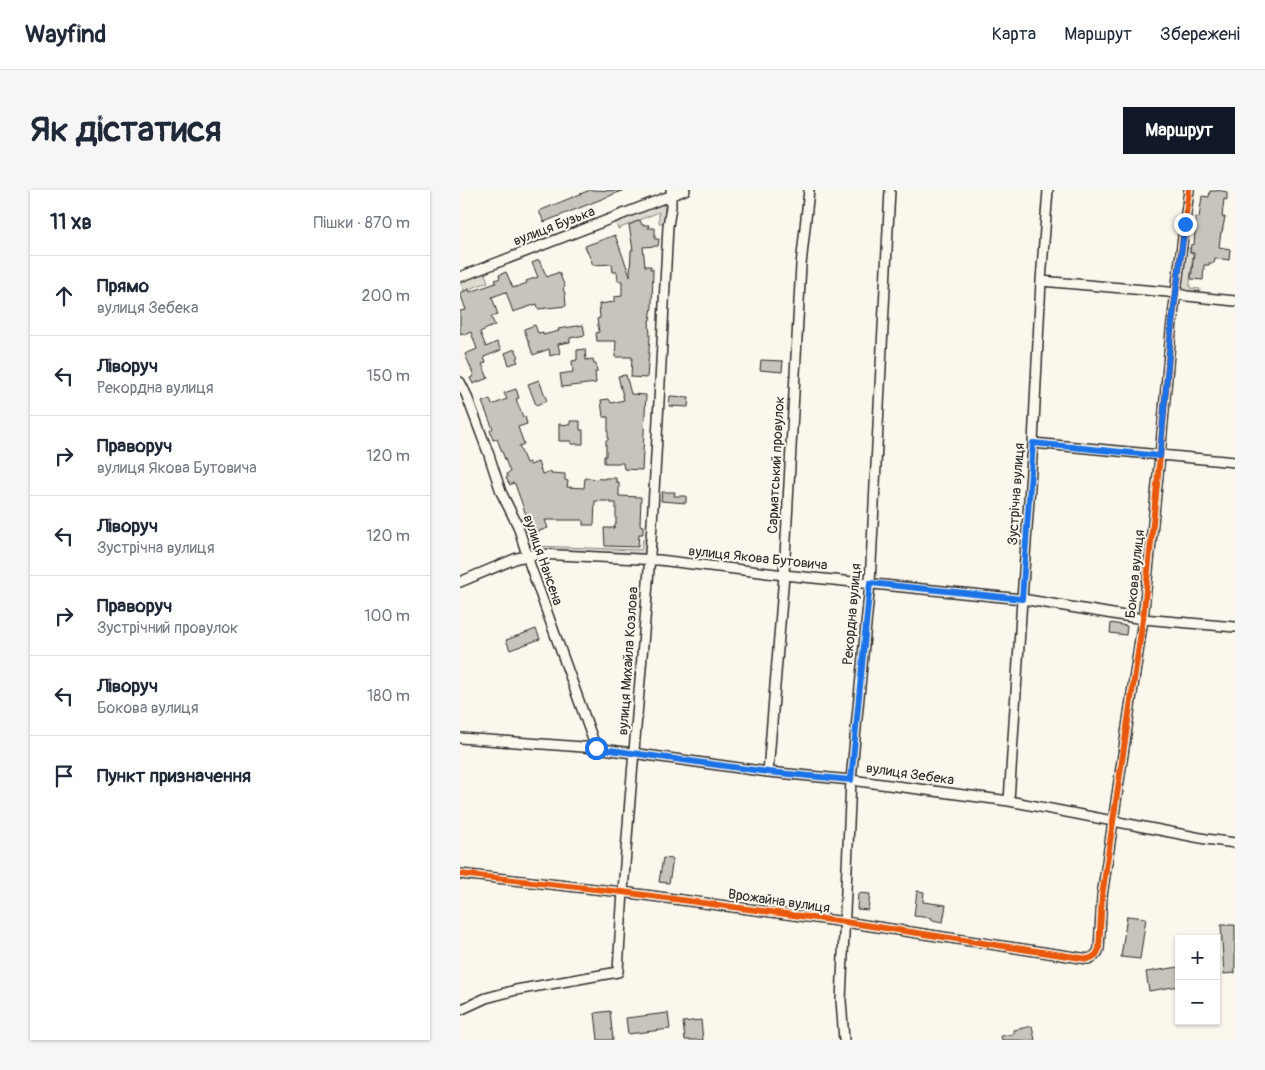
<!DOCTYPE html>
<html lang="uk">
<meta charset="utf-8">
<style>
:root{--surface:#fff;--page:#f6f6f7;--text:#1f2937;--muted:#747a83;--line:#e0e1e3;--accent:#111827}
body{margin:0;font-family:Pangolin,sans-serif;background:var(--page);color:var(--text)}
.controls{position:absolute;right:15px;bottom:15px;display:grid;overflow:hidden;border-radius:0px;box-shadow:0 1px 4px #0004}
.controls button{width:45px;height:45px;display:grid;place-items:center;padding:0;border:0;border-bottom:1px solid var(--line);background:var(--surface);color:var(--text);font:25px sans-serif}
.stop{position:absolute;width:15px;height:15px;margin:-11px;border:4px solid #1a73e8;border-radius:50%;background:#fff}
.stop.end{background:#1a73e8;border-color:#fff;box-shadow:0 1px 5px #0008}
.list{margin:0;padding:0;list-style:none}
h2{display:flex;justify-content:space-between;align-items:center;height:65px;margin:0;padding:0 20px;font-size:21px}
h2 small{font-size:16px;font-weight:400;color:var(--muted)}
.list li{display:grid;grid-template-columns:32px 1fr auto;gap:15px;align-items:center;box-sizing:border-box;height:80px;padding:0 20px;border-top:1px solid var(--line)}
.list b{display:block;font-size:19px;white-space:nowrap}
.list p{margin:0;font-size:16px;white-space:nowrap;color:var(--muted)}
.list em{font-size:16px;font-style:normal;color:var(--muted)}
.icon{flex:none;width:28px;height:28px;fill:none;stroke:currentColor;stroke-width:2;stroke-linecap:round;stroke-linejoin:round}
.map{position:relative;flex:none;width:775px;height:850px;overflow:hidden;border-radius:0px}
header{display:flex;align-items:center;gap:30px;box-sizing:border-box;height:70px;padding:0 25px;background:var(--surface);border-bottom:1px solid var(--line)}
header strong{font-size:24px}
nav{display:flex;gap:28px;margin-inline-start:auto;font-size:18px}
.intro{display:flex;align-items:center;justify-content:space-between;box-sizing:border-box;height:120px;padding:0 30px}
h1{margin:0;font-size:35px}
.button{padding:12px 22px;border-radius:0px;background:var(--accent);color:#fff;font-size:18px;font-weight:700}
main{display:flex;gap:30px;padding:0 30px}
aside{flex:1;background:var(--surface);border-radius:0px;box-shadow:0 1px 4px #0004}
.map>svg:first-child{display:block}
</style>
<header>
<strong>Wayfind</strong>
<nav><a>Карта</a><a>Маршрут</a><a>Збережені</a></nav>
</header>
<div class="intro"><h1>Як дістатися</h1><a class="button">Маршрут</a></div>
<main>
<aside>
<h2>11 хв<small>Пішки · 870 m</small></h2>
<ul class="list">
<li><svg class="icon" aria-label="ahead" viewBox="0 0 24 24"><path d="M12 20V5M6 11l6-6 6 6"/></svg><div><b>Прямо</b><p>вулиця Зебека</p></div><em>200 m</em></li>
<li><svg class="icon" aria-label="left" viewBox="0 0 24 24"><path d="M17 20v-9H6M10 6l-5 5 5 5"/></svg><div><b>Ліворуч</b><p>Рекордна вулиця</p></div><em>150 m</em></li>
<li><svg class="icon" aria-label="right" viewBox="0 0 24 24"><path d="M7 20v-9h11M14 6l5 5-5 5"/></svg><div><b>Праворуч</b><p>вулиця Якова Бутовича</p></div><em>120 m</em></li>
<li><svg class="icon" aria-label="left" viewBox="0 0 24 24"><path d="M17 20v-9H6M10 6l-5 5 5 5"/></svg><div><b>Ліворуч</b><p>Зустрічна вулиця</p></div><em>120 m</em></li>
<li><svg class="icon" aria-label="right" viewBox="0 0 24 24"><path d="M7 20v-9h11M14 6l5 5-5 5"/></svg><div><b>Праворуч</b><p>Зустрічний провулок</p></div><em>100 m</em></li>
<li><svg class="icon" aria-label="left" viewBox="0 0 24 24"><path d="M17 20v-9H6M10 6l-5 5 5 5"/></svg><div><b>Ліворуч</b><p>Бокова вулиця</p></div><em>180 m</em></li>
<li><svg class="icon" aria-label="arrive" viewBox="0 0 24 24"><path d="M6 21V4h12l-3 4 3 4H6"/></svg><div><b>Пункт призначення</b></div></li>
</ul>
</aside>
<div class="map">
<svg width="775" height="850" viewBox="0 0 775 850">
<rect width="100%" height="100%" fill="#fbf7ec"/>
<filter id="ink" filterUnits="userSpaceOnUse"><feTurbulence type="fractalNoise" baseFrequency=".02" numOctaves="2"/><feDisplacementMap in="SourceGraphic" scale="10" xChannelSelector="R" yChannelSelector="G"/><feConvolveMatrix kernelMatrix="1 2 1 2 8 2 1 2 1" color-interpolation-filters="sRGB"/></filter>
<g filter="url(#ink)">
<!-- green -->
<path fill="#dddad0" stroke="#84827e" d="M199,13L204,16L205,18L204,33H199V22L158,39L155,30Z
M724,58H730V63H733L730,89V98L740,99L739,104L726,101L721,94Z
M24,81L28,92L4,101L0,90Z
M67,334L76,356L181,360L183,349L187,350L186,360L184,365L75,361C67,356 65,344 62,336Z"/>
<!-- building -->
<path fill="#c7c4bc" stroke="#2b2b2b" d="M130,0L162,1L84,32L79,21Z
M757,0L767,2V10L764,9L762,27H765L762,42H761L759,57L770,59L769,70L755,68L754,73H749V75H744L743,90L731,89L734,63H730L731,54L734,55L736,27L739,28L742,6L749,7L750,1H757Z
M180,30L182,35H189L188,38H195V49H199L198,56L183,57L185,76H191L190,79H193L192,117L190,130H189L190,147L187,188L171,187L172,167H155L156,151H137L136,143L139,142L137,129L140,128L139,114L154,112V107L162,106V91H158L157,82H153L152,74L133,75L125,56L155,45L170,86L171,60H173L169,35Z
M79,70L87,87L99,82L105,97L103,98L105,104L106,116L78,119L77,114L53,122L46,102L32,107L38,125L31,127L35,135L20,142L26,157L37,152L41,160L24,167L26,173L22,174L28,188L13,194L10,188L14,186L5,164L17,159L11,142L4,145L3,143L0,144V121L6,120L0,103L9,99L10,102L36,93L35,90L40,88L39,85L46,82L53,98L67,93L66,91L78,87L72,73Z
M75,135L78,143L83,142V145L99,141L98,139L123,135L125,145L110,148V152L98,154L100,163L90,166L89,159L73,165L64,139Z
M55,159L59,167L56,168L58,172L49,175L45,163Z
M125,159L126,170L133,169L134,174H136L137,182H135L136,193L102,197L100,184L113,182L112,171L117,170V160Z
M301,170L323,171L322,182L300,180Z
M166,185L171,204L186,205L182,280L164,279L163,273H144V266H146V250H148V227H143L141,210L149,209L151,213L164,210L158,186Z
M79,190L87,211L76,215L68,194Z
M56,199L59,208L56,209L63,227L65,226L67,234L58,237L64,254L59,256L66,273L69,272L70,275L78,272L82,284L91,281V283L105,284V290L108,291L107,297L124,298L125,288L145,289V288H156V292H159V306L181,307L180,335L183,336V344H179L178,357L145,356L144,338H154L155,334H156V313H150V311H135L134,335H123V330H85L88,338L71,344L68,337L70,336L55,294L53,293L50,295L46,288L48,287L46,284L50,282L37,249L33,250L30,240L33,239L22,212L30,209L32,215L47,209L44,203Z
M210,206L229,207L228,217L209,216Z
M110,231H120V240H123V254H111V251H99V234L110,235Z
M202,302H215L214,306H226V313L201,311Z
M651,433L667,436L666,445L650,443Z
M76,439L80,449L50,460L46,450Z
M203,668L213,669L209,693L199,692Z
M457,701L464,702L463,712L486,715L483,732L472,730V728L454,726Z
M398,703L410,704L408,720L397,719Z
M667,726L686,728L680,769L661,767Z
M761,735H775V783L764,784Z
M719,777V796L689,801L686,782Z
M150,821L153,850H138L135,823Z
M208,823L210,839L168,844L166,828Z
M241,830L243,850H225L223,832Z
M572,836L575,850H542L541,846L554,844V840Z"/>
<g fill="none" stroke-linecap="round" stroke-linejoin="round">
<!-- minor casing -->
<g stroke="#2b2b2b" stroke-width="12">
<path id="minor" d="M0,87L225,0
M581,91L708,102L727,106L775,111
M0,192L6,204L29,265L41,302L58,336L70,375L136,558
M573,253L775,272
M0,392L57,368L78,364L199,370L324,385L562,409L683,429L775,437
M0,548L136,558L308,582L391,590L549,611L746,649L775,653
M308,582L324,385L341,75L349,0
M549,611L562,409L573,253L581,91L588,0
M0,684L162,702L385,732L628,769C634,767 637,765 639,759L642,706L683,429L700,266L711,141L729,0
M0,820L26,808L56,800L158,782C165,647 179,513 189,379C197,265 202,150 208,36L211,17V0
M384,850L381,810L391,590L410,393L430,0"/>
</g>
<!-- minor -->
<use href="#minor" stroke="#fbf7ec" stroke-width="9"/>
<!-- cycleway casing -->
<g stroke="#fbf7ec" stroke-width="9">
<path id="cycleway" d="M0,684L162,702L385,732L628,769C634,767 637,765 639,759L642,706L683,429L700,266L711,141L729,0"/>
</g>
<!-- cycleway -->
<use href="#cycleway" stroke="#e8590c" stroke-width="6"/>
</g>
</g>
<g fill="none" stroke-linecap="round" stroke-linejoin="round" filter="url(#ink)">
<!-- route -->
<path stroke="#1a73e8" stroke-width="6" d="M136,558L308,582L391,590L410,393L562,409L573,253L700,266L711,141L725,34"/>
</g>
<g text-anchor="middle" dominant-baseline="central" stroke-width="4" stroke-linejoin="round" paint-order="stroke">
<!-- street labels -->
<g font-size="14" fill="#2b2b2b" stroke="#fbf7ec">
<text transform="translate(94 36) rotate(-21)">вулиця Бузька</text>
<text transform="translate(316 275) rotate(-87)">Сарматський провулок</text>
<text transform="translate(556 304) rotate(-86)">Зустрічна вулиця</text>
<text transform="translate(298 368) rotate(6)">вулиця Якова Бутовича</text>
<text transform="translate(83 370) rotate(71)">вулиця Нансена</text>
<text transform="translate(675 384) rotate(-84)">Бокова вулиця</text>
<text transform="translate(392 424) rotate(-85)">Рекордна вулиця</text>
<text transform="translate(168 471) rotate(-86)">вулиця Михайла Козлова</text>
<text transform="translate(450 584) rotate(8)">вулиця Зебека</text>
<text transform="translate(319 711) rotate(8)">Врожайна вулиця</text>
</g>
</g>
</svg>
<div class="controls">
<button>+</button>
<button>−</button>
</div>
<div class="stop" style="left:136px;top:558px"></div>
<div class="stop end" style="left:725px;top:34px"></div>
</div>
</main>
